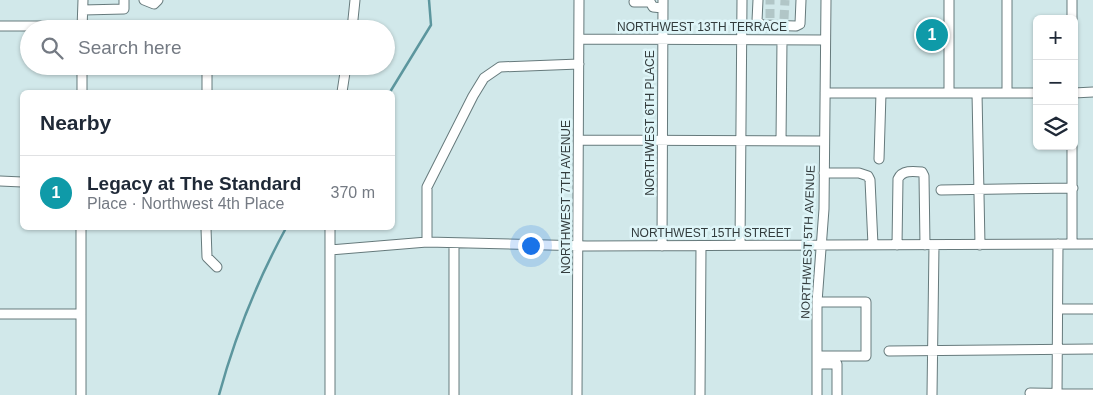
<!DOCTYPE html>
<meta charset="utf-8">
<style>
:root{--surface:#fff;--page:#f6f6f7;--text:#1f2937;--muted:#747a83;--line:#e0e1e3;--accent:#b5511b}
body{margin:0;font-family:Arial,sans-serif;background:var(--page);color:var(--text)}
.controls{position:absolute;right:15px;top:15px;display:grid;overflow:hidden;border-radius:8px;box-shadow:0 1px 4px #0004}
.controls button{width:45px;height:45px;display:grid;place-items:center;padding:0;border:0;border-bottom:1px solid var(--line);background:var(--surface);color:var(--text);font:25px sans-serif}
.you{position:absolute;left:530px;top:245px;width:18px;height:18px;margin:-12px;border:4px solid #fff;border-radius:50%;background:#1a73e8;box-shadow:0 0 0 8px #1a73e833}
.badge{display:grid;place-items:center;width:32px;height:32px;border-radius:50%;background:var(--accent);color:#fff;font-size:16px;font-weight:700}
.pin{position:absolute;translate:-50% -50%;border:2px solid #fff;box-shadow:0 1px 5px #0006}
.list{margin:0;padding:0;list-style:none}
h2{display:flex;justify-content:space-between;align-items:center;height:65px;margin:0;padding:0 20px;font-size:21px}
h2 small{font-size:16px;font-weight:400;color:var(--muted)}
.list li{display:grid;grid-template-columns:32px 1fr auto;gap:15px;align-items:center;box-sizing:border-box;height:75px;padding:0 20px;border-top:1px solid var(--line)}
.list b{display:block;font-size:19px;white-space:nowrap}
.list p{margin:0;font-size:16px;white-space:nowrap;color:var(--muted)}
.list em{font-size:16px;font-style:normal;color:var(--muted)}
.icon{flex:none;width:28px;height:28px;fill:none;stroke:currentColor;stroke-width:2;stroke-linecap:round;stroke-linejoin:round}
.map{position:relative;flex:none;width:1093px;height:395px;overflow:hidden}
.search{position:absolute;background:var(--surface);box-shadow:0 1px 4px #0004;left:20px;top:20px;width:375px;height:55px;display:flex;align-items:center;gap:12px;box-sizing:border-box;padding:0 18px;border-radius:28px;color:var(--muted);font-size:19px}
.panel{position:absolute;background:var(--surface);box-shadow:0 1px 4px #0004;left:20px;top:90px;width:375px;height:140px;border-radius:8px}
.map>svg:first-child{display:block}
</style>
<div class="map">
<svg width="1093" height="395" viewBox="0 0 1093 395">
<rect width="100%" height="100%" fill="#d1e8ea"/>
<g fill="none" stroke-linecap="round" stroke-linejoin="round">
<!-- stream -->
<path stroke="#5c969e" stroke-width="2.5" d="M390,92L431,25L429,0
M219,395C235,336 257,281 286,228"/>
<!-- minor-tunnel -->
<path stroke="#b1c6c7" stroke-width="9" stroke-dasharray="9 4.5" stroke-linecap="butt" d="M770,18V0
M784,19L785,0"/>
<!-- minor casing -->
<g stroke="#667a7c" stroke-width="11">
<path id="minor" d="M144,0L154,4L158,0
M649,0L653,7L663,8
M758,0L757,21L762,25L796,26L800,24L801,0
M949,0V93
M1072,0V19
M634,2H649
M83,10L124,9V0
M0,26H75L84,29
M82,29L83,0
M352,29L355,0
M579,39L825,40
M207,66V92
M82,92V66
M342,92L346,66
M825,93H1037
M977,93L980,245
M1007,93V0
M1074,93L1093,92
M579,140L824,141
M781,141L782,40
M879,159L881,93
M824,173H859L868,176L870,180L873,245
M0,181L22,182
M941,190L1073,188
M206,228L207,257L217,267
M427,242V187L473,96L484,78L500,67L579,64
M454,243V395
M1072,243V146
M740,245L742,0
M897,245L898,179C902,170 913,171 922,172L924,176L925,245
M662,246L663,0
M330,250L427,242L587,246L1093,244
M1058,309H1093
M0,314H81
M889,351L1093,349
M817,356H866V302H817
M817,364H837V395
M1030,393L1093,394
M81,395V228
M330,395V228
M577,395L579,0
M700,395L701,246
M817,395V302L824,209L826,0
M932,395L934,245
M1057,395L1058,244"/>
</g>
<!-- minor -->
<use href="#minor" stroke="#fff" stroke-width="9"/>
</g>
<g text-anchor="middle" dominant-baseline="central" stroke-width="5" stroke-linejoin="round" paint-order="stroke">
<!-- street labels -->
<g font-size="12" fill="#333c3d" stroke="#def5f8">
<text x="702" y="27">NORTHWEST 13TH TERRACE</text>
<text transform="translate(650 123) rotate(-90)">NORTHWEST 6TH PLACE</text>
<text transform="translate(566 197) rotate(-90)">NORTHWEST 7TH AVENUE</text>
<text x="711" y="233">NORTHWEST 15TH STREET</text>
<text transform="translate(808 242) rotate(-88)">NORTHWEST 5TH AVENUE</text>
</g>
</g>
</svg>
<div class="controls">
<button>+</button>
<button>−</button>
<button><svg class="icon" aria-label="layers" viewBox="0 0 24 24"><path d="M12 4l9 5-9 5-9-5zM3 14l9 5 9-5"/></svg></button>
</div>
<div class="you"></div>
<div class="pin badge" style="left:932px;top:35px;background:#0f9aa8">1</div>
<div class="search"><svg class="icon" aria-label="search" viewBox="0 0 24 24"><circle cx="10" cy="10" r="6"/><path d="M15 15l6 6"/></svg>Search here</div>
<section class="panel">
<h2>Nearby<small></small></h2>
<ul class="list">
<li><span class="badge" style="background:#0f9aa8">1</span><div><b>Legacy at The Standard</b><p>Place · Northwest 4th Place</p></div><em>370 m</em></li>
</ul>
</section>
</div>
